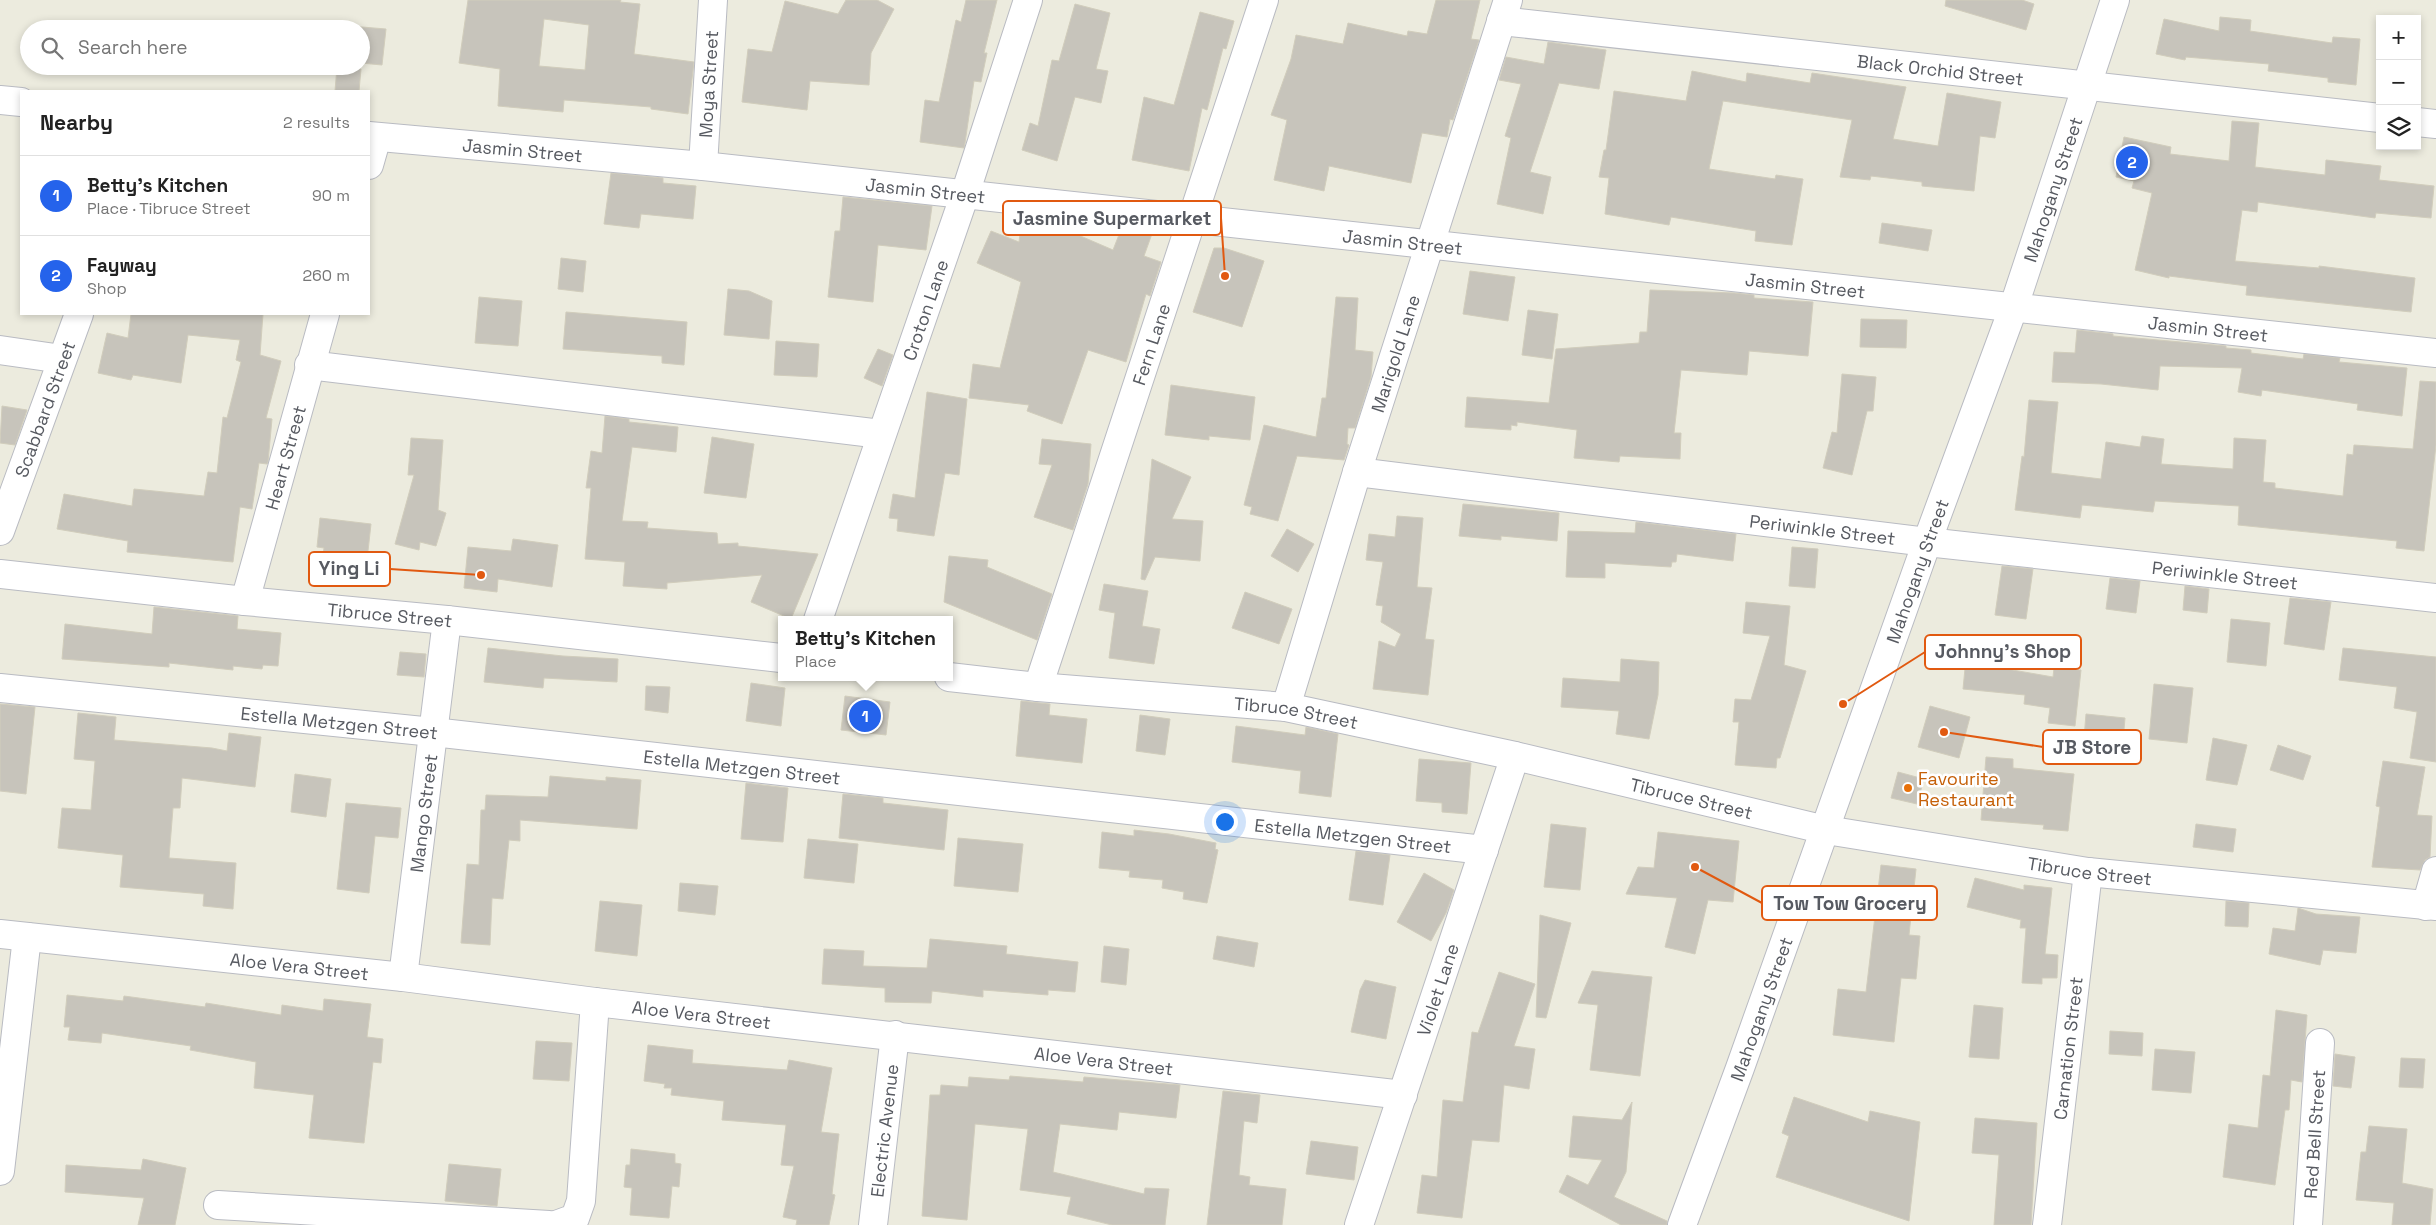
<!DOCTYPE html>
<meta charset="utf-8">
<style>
:root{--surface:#fff;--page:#f6f6f6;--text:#222;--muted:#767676;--line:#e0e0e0;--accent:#2563eb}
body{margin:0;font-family:"Space Grotesk",sans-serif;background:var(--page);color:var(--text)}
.controls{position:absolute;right:15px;top:15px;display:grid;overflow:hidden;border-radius:0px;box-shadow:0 2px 8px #0003}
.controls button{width:45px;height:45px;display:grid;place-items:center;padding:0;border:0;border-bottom:1px solid var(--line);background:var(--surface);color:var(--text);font:25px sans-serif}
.you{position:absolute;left:1224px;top:821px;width:18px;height:18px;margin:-12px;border:4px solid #fff;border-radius:50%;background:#1a73e8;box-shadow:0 0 0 8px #1a73e833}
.badge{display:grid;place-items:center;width:32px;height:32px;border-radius:50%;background:var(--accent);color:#fff;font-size:16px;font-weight:700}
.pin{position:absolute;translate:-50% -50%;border:2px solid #fff;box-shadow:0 1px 5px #0006}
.popup{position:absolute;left:778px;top:616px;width:175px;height:65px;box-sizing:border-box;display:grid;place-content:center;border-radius:0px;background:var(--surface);filter:drop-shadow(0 1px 4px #0005);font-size:16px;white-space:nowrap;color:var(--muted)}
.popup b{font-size:19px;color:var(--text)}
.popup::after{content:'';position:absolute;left:50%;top:100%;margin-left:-10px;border:10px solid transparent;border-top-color:var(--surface)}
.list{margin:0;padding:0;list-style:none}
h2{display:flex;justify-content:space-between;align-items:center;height:65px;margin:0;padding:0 20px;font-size:21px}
h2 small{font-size:16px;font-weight:400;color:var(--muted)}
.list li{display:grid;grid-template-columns:32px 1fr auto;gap:15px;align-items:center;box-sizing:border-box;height:80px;padding:0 20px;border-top:1px solid var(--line)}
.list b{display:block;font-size:19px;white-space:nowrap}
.list p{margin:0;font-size:16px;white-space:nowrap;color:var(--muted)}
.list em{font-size:16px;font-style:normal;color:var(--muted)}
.icon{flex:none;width:28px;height:28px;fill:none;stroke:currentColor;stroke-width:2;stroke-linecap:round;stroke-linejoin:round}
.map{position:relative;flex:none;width:2436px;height:1225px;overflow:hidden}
.search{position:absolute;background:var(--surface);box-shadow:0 2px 8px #0003;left:20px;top:20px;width:350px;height:55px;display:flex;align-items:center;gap:12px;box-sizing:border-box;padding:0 18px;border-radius:28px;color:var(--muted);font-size:19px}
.panel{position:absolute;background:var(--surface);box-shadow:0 2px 8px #0003;left:20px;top:90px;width:350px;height:225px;border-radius:0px}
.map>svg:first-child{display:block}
</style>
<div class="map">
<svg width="2436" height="1225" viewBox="0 0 2436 1225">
<rect width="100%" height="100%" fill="#ecebde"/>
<!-- building -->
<path fill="#c7c4bb" stroke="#d1cdbc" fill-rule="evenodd" d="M468,0H621L620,2L640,4L634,54L694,62L688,114L651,109V107L564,100L563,112L498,106L500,69L459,63ZM544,19L589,25L585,70L539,66Z
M846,0H877L894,9L871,53L869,85L810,81L807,110L742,102L748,49L772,52L785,1L838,14Z
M966,0H997L984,53H987L981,82L974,81L965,143L964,148L920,142L925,100L939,102L956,20L961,22Z
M1436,0H1480L1471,39L1479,40L1453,120L1450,119L1447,137L1422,133L1411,183L1329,166L1324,191L1274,180L1287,120L1271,115L1291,59L1296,35L1343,44L1348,23L1407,36L1408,31L1427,34Z
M1946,0H2022L2034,4L2026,30L1945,6Z
M1075,4L1110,13L1096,69L1108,71L1101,103L1075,97L1057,161L1022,150L1030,123L1038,126L1052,60L1059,61Z
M1200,12L1234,21L1226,49L1223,48L1207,110L1202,108L1189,171L1132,160L1144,97L1174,105Z
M2220,17L2251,20L2250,31L2332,43L2333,37L2360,39L2356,85L2328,82V78L2268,71L2269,64L2186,57L2185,60L2156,54L2164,19L2219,31Z
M350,26L386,29L382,65L361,63V29H350Z
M1548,42L1606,50L1599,89L1559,83L1530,172L1551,177L1543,214L1497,204L1511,138L1505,136L1521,84L1499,80L1506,57L1544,64Z
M337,67L361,69L359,91H335Z
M1692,71L1746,82L1747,73L1810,83L1812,73L1906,87L1893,139L1938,146L1947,93L2001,102L1995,138L1980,136L1974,191L1922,186V182L1871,176L1870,180L1840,177L1852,120L1723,101L1709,169L1775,179L1776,175L1803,179L1792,245L1755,241L1756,231L1671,217L1669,225L1605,214L1609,178L1599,177L1604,150H1606L1614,91L1686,101Z
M2232,121L2259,123L2255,167L2325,175L2326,160L2381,166L2379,180L2434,186L2431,218L2376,213L2375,218L2258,202L2257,212L2242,210L2235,261L2319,268V266L2415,278L2411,312L2246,295L2247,286L2169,276V278L2135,270L2152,193L2132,188L2134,181L2116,177L2124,137L2171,147L2170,154L2229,161Z
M611,173L663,178V183L696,186L693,219L641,214L639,228L604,224Z
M843,197L932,206L926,250L878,245L873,302L828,297L835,231H840Z
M1022,219L1048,222L1113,250L1122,227L1150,230L1153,231L1144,256L1161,262L1150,296L1146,294L1126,362L1088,350L1062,424L1027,411L1029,405L969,398L973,364L1000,368L1021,282L977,263L991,231L1019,242Z
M1882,223L1932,230L1928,251L1879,243Z
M1214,248H1224L1264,261L1242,327L1193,312Z
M561,258L586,261L583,292L558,289Z
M1470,271L1515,277L1508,321L1463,314Z
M728,289L749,291L772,301L769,339L724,335Z
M1650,290L1734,293L1754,295V298L1813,302L1808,356L1749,351L1747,375L1681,370L1674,433H1681L1680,459L1620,456L1619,462L1574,458L1577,430L1517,422V426L1511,425V430L1465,427L1467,397L1549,403L1556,349L1639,343L1640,332H1647Z
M479,297L522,301L518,346L475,343Z
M1336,297L1358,298L1355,350L1373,352L1371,377L1355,428H1348L1347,444L1349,445L1344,460L1297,456L1278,521L1250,514L1252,507L1244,505L1264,425L1316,437L1322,398H1326Z
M1528,310L1558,314L1552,359L1522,355Z
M566,312L687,322L684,365L662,363V356L563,349Z
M131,314H263L260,355L281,361L266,418L272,419L268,462L267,464L259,463L252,509L240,507L233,562L127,552L128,541L57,529L64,494L132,506L134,489L204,496L208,472L217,473L223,417L227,418L241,362L236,360L240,340L188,335L181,383L133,375L131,380L98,373L107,333L128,338Z
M1861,319L1907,320L1906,348L1860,347Z
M2077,330L2113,334V336L2226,346V348L2251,350V353L2303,359L2304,354L2340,358L2339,362L2407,368L2402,416L2357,410L2358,404L2262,390L2261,396L2238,392L2242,368L2160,366L2158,390L2101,384L2052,382L2054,352L2075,353Z
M776,341L819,344L817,377L774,375Z
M878,349L893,355L882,386L864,378Z
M1842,374L1876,377L1873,411H1867L1852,475L1823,468L1832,432L1837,433Z
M2420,381L2436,382V445L2424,551L2396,548L2397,541L2238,525L2239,506L2155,501L2153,512L2082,505L2080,518L2015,510L2022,456L2024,457L2029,400L2058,402L2051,473L2101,479L2106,442L2140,447L2142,436L2164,439L2161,464L2233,469L2234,438L2266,440L2263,482L2275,483V488L2343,496L2347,454L2353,455L2354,445L2413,449Z
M1171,385L1255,397L1250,440L1209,436V440L1165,435Z
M927,392L967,399L959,475L945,473L934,536L897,531L898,519L889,518L893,494L915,498Z
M2,406L27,410L15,445L0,443Z
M605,416L629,419V422L678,427L676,452L632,447L622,521L648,522L647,528L717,533L718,544L738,543V546L818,554L791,619L751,602L762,575L667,583V589L623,586L625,562L585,559L591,488H586L591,451L602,453Z
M712,437L754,444L746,498L704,493Z
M411,438L443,440L438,510L446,513L436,546L420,542L419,550L395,544L414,475H408Z
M1042,439L1091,444L1088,484L1073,530L1034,517L1052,465L1039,464Z
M1152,459L1191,477L1172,519L1203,521L1200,561L1155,557L1145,580L1141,579Z
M1463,504L1559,513L1557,541L1501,536V540L1459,536Z
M1397,516L1423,518L1417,587L1432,588L1425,639L1434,640L1428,695L1373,689L1379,641L1395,647L1401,634L1381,622L1383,606L1376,605L1383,562L1366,560L1369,534L1395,537Z
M320,518L371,524L365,578L339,575L340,570L321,568L324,548L317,547Z
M1636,522L1736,534L1733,561L1677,554L1676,562H1672L1671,567L1605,563V578L1566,577L1568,531L1635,533Z
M1287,529L1314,544L1298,572L1271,556Z
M513,539L558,545L552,587L498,579L497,592L464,588L468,547L511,551Z
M1792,547L1818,549L1815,588L1789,586Z
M949,556L988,560L987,567L1052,594L1037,640L944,602Z
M2002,566L2033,569L2026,619L1995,615Z
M2110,578L2140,581L2136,613L2106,609Z
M1104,584L1148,591L1142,626L1160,629L1154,664L1109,658L1115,613L1099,610Z
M2185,586L2209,589L2207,613L2183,610Z
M1245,592L1292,609L1279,644L1232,628Z
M2290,598L2331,602L2324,650L2284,644Z
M1746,602L1790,606L1784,665L1806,671L1780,758H1777L1776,768L1735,765L1739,722H1733L1735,699L1751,700L1770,636L1743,633Z
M154,607L238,616L237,629L281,633L278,666L263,665L262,669L233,666V670L169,663V667L62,659L65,624L152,634Z
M2231,619L2270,623L2266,666L2227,662Z
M488,648L563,656L618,659L617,682L544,678L543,688L484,682Z
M2343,648L2436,657V762L2410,758L2417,712L2394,708L2397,687L2339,680Z
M400,652L426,654L424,677L397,675Z
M1966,658L2008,663L2007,669L2053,677L2054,668L2081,670L2075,726L2048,723L2050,708L2024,704L2025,695L1963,689Z
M1621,659L1659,662L1658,695L1649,739L1616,734L1619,711L1561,707L1563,678L1620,682Z
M751,683L785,688L781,726L746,721Z
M2154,684L2193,688L2187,743L2149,739Z
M646,686L670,687L668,713L645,710Z
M845,696L890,702L886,735L841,730Z
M1021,701L1050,704L1049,715L1087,719L1082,763L1016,756Z
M0,704L35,707L26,794L0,791Z
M1930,706L1970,717L1959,758L1918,747Z
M78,713L116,717L114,740L212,748L227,751L229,733L261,737L255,787L182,778L180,808H173L169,858L236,863L233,909L203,906L204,894L120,887L123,855L58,848L62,808L91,810L95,761L74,759Z
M2086,714L2125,718L2122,753L2083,750Z
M1140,715L1170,719L1165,755L1136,751Z
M1236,726L1305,735L1306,727L1338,734L1331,797L1299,793L1301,771L1232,762Z
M2213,738L2247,745L2237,785L2206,780Z
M2278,745L2311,756L2303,780L2270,770Z
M1986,757L2013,759V768L2074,774L2068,831L2043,829L2044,825L1981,820Z
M1419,759L1471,763L1467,814L1442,812V803L1416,801Z
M2383,761L2425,767L2417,815L2432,816L2430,857L2425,860L2420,870L2372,867L2380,807L2376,806Z
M1898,772L1924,779L1917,804L1891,798Z
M295,774L331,779L326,817L291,812Z
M550,776L606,781V777L641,780L637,829L520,820V841L509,840L503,899L492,898L490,945L461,943L467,864L479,865L481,810H485L486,795L548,797Z
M746,783L788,788L783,842L741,839Z
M843,794L883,798V803L948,810L944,850L839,838Z
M346,803L401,808L398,838L375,836L369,893L337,889Z
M1551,824L1586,828L1580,890L1544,887Z
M2196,824L2236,829L2233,852L2193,847Z
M1134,830L1169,834L1216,843L1215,849L1218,850L1207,903L1183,899L1184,892L1162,888L1163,880L1129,877L1130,871L1099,868L1102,832L1134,836Z
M1658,832L1739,841L1733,902L1708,900L1695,954L1665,947L1677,898L1626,894L1638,867L1654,868Z
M958,838L1023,844L1018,892L954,886Z
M808,839L858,844L854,883L804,878Z
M1356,851L1390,855L1383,905L1349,900Z
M1881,865L1916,869L1909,935L1920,936L1916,979L1901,978L1894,1042L1833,1035L1838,989L1866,992Z
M1424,873L1454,890L1446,913L1431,941L1397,922Z
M1975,878L2024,890V885L2052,888L2045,954L2058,955L2057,978H2042V984L2022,983L2026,928H2020L2021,920L1967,907Z
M680,883L718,886L715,915L678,911Z
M600,901L642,905L637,956L595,951Z
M2226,901L2249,903L2248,927L2225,926Z
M2298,908L2316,914L2360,917L2356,953L2323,950L2320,965L2269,954L2273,928L2295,931Z
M1540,915L1571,923L1546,1018L1536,1017Z
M1217,936L1258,943L1254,967L1213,959Z
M930,939L1007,946L1006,954L1078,962L1075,992L1048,990V995L983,990V997L932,991L931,1003L885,1002V988L822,984L824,949L864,951L863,966L927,968Z
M1104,946L1129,949L1126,985L1101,982Z
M1592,971L1652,977L1640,1076L1590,1070L1598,1005L1578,1003Z
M1499,972L1535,984L1514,1046L1535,1049L1529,1089L1504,1085L1499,1142L1472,1140L1462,1218L1417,1213L1422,1175L1437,1177L1443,1100L1463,1102L1472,1032L1478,1033Z
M1365,980L1396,987L1386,1039L1351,1032L1360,990Z
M67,995L123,1001L124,996L205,1007L206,1003L281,1015L282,1005L323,1011L324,999L371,1004L367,1037L383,1039L381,1063L373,1062L364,1143L309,1138L314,1095L254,1088L256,1062L190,1050L191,1046L102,1033L101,1043L68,1040L70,1027H64Z
M1974,1005L2003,1008L1999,1059L1969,1057Z
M2276,1010L2307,1015L2302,1082L2291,1080L2289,1110H2285L2275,1185L2223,1177L2229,1124L2258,1128L2263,1075L2270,1076Z
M2110,1031L2143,1033L2142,1056L2109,1054Z
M536,1041L572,1043L569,1081L533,1079Z
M648,1045L693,1050L692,1063L787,1070L789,1060L832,1068L821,1132L839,1134L832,1194L835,1195L829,1225H796L797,1220L783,1217L794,1166L781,1165L786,1125L722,1120L724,1101L671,1095L672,1088H664L665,1084L644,1081Z
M2155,1049L2195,1052L2191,1093L2152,1090Z
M2335,1054L2355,1057L2351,1088L2333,1086Z
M2401,1058L2425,1059L2423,1088L2399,1087Z
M1010,1076L1083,1082L1084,1077L1180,1085L1176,1118L1119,1112L1117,1130L1060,1124L1053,1172L1144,1194L1145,1188L1169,1189L1165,1225H1112L1067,1214L1071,1197L1020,1190L1028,1129L975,1124L967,1220L922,1216L930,1095H940L941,1085L968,1087L969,1077L1009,1080Z
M1223,1091L1260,1095L1257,1123L1244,1121L1239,1175L1250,1177L1249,1185L1286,1189L1282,1225H1207Z
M1794,1097L1868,1122L1870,1111L1920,1122L1909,1221L1776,1177L1789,1136L1782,1133Z
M1632,1102L1626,1172L1614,1197L1667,1221V1225H1621L1559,1192L1567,1175L1588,1185L1602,1160L1569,1157L1573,1116L1622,1120Z
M1975,1118L2037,1123L2031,1225H1994L1999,1155L1972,1153Z
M2369,1126L2407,1129L2402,1183L2433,1189L2430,1225H2392L2394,1203L2356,1200L2361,1152H2366Z
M1311,1141L1358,1147L1354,1180L1306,1174Z
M631,1149L675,1154V1163L681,1164L679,1187L672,1186L669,1218L630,1215L632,1188L624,1187L626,1165H630Z
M143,1159L186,1168L175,1225H138L144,1198L65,1192L66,1165L141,1170Z
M449,1164L501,1169L497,1206L445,1201Z"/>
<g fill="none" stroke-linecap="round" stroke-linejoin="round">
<!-- minor casing -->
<g stroke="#b9bbc2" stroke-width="30">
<g id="minor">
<path id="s1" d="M1501,21L2380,118"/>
<path d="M0,100L21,102"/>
<path d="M2417,122L2436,124"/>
<path id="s2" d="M369,136L703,166L2436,353"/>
<path d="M369,165L377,137"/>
<path id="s3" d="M703,166L713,0"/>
<path d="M0,350L62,359"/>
<path d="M309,365L881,434"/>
<path id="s4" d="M1357,472L1927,542L2436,598"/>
<path id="s5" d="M0,531L79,314"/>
<path id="s6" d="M0,574L245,601L447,620L781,658"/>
<path id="s7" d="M245,601L325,314"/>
<path id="s8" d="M818,620L965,194L1028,0"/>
<path id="s9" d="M949,677L1038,687L1286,707L1515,756L1826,830L2088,872L2436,906"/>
<path id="s10" d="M1038,687L1264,0"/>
<path id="s11" d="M0,688L433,732L1484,850"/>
<path id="s12" d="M1286,707L1357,472L1508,0"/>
<path d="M2426,906L2436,871"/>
<path id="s13" d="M0,934L403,977L595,1002L1403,1095"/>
<path id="s14" d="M403,977L447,620"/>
<path d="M0,1171L27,937"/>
<path d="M218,1205L549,1225"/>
<path d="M556,1225L575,1218L581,1201L595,1002"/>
<path id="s15" d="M873,1225L895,1035"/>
<path id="s16" d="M1359,1225L1515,756"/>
<path id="s17" d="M2047,1225L2088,872"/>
<path id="s18" d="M2308,1225L2320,1043"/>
</g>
</g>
<!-- tertiary casing -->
<g stroke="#b9bbc2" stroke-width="30">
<g id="tertiary">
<path id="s19" d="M1682,1225L1740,1068L1927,542L2014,306L2115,0"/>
</g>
</g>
<!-- minor -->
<use href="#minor" stroke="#fff" stroke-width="28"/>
<!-- tertiary -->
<use href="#tertiary" stroke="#fff" stroke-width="28"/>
</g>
<!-- markers -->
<circle fill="#e8710a" stroke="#fff" stroke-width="2" cx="1908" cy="788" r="5"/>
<g text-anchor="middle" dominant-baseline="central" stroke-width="5" stroke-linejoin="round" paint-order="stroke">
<!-- street labels -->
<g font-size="18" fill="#575a61" stroke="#fff">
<text stroke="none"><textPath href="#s1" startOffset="442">Black Orchid Street</textPath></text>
<text stroke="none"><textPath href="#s3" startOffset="82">Moya Street</textPath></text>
<text stroke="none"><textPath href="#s2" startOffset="154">Jasmin Street</textPath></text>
<text stroke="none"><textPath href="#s2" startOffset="559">Jasmin Street</textPath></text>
<text stroke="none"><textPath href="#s19" startOffset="1100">Mahogany Street</textPath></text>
<text stroke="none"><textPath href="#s2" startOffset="1039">Jasmin Street</textPath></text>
<text stroke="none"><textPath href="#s2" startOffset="1444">Jasmin Street</textPath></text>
<text stroke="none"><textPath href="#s8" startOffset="328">Croton Lane</textPath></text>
<text stroke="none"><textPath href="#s2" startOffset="1849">Jasmin Street</textPath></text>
<text stroke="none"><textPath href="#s10" startOffset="361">Fern Lane</textPath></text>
<text stroke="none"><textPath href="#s12" startOffset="370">Marigold Lane</textPath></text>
<text stroke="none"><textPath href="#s5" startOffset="130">Scabbard Street</textPath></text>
<text stroke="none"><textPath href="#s7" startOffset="149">Heart Street</textPath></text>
<text stroke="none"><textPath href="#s4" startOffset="469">Periwinkle Street</textPath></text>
<text stroke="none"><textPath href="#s19" startOffset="695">Mahogany Street</textPath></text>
<text stroke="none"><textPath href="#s4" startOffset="874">Periwinkle Street</textPath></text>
<text stroke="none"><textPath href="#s6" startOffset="392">Tibruce Street</textPath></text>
<text stroke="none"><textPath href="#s9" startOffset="349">Tibruce Street</textPath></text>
<text stroke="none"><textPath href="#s11" startOffset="341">Estella Metzgen Street</textPath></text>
<text stroke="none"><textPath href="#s11" startOffset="746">Estella Metzgen Street</textPath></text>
<text stroke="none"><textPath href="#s9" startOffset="754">Tibruce Street</textPath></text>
<text stroke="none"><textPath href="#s14" startOffset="165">Mango Street</textPath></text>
<text stroke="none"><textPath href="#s11" startOffset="1361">Estella Metzgen Street</textPath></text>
<text stroke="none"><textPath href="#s9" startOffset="1159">Tibruce Street</textPath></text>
<text stroke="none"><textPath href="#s13" startOffset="301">Aloe Vera Street</textPath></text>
<text stroke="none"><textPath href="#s16" startOffset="248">Violet Lane</textPath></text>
<text stroke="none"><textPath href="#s19" startOffset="230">Mahogany Street</textPath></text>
<text stroke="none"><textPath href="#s13" startOffset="706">Aloe Vera Street</textPath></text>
<text stroke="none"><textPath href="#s17" startOffset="178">Carnation Street</textPath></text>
<text stroke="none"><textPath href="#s13" startOffset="1111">Aloe Vera Street</textPath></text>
<text stroke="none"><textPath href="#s15" startOffset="95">Electric Avenue</textPath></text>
<text stroke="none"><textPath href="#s18" startOffset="91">Red Bell Street</textPath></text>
</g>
<!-- food labels -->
<g font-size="18" fill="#c56008" stroke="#fff" text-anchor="start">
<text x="1918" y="778">Favourite<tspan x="1918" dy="21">Restaurant</tspan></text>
</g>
</g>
<!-- callouts -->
<path fill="none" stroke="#e15910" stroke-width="2" d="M1225 276L1221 218M481 575L390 569M1843 704L1925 652M1944 732L2043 747M1695 867L1762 903"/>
<g fill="#e15910" stroke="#fff" stroke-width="2">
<circle cx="1225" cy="276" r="5"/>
<circle cx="481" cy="575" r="5"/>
<circle cx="1843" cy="704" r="5"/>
<circle cx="1944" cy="732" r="5"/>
<circle cx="1695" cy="867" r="5"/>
</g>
<g fill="#fff" stroke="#e15910" stroke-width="2">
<rect x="1003" y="201" width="218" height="34" rx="5"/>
<rect x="309" y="552" width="81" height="34" rx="5"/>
<rect x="1925" y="635" width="156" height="34" rx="5"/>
<rect x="2043" y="730" width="98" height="34" rx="5"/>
<rect x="1762" y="886" width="175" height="34" rx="5"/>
</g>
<g font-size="19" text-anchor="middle" font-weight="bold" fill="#575a61">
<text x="1112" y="225">Jasmine Supermarket</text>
<text x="349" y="575">Ying Li</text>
<text x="2003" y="658">Johnny's Shop</text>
<text x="2092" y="754">JB Store</text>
<text x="1850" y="910">Tow Tow Grocery</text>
</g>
</svg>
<div class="controls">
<button>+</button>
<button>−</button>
<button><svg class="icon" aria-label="layers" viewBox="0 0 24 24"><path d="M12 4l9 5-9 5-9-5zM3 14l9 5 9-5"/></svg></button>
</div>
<div class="you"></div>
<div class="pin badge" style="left:865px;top:716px">1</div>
<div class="popup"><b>Betty's Kitchen</b>Place</div>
<div class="pin badge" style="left:2132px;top:162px">2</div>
<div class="search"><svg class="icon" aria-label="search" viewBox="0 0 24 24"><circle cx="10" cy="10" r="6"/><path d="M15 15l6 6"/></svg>Search here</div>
<section class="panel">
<h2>Nearby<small>2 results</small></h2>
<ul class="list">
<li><span class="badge">1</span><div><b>Betty's Kitchen</b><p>Place · Tibruce Street</p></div><em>90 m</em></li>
<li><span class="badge">2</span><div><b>Fayway</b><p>Shop</p></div><em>260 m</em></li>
</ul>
</section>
</div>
